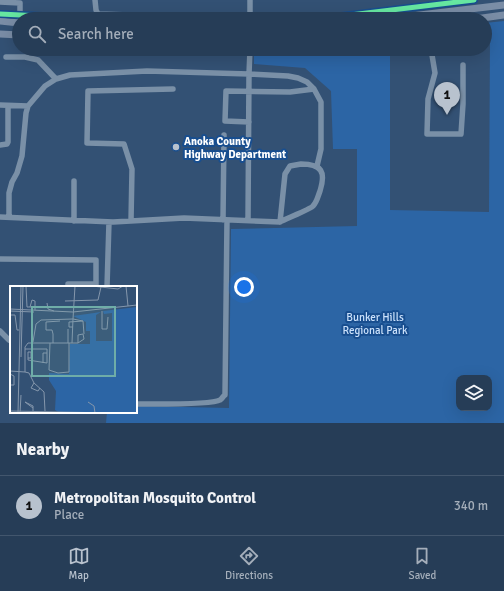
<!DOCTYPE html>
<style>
:root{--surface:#263d57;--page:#324861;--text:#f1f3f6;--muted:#a4aeba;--line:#42566d;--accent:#b8c2ce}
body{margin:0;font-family:Signika,sans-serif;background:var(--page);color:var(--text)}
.controls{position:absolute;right:12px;bottom:12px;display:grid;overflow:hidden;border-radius:8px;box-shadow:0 4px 16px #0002}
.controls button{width:36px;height:36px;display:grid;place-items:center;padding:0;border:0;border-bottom:1px solid var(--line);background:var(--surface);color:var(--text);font:20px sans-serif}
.you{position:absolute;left:244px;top:287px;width:14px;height:14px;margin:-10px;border:3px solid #fff;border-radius:50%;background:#1a73e8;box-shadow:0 0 0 6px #1a73e833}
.badge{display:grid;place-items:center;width:26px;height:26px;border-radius:50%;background:var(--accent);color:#111;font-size:13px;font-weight:700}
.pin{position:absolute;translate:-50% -33px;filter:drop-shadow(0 1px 2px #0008)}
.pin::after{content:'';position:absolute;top:21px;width:14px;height:12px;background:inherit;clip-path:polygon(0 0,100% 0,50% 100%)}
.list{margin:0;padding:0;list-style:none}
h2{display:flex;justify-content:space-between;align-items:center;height:52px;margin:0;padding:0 16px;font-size:17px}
h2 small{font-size:13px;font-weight:400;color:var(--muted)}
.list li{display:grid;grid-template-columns:26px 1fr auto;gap:12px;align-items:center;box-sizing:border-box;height:60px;padding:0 16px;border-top:1px solid var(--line)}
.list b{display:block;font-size:15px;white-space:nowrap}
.list p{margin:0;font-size:13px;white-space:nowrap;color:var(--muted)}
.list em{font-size:13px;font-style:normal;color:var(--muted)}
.icon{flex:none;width:22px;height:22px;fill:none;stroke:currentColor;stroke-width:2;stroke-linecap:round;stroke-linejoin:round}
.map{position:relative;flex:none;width:504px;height:423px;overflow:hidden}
.search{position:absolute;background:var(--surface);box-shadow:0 4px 16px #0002;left:12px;right:12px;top:12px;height:44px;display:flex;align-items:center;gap:10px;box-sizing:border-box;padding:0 14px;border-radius:22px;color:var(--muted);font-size:15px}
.sheet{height:112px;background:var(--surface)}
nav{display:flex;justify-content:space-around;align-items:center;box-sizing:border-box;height:56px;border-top:1px solid var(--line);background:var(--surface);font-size:11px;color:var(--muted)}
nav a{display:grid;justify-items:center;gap:2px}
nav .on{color:var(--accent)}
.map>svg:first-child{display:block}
</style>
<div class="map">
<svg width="504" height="423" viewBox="0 0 504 423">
<rect width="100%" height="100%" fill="#335174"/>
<!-- green -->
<path fill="#2c65a5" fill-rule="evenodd" d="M504,21V423H106L107,412H136V406L229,408L231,229L357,226V149H333L331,91L305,68L254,64V55L302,49H404L390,51V210L489,212L490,40H485V23ZM459,378H489V408H459Z"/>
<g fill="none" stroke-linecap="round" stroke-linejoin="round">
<!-- minor -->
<path stroke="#7a90a7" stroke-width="5.5" d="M95,0L96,10L98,14L131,15L134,19
M250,0V19
M0,2L20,3V19
M431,49L435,73L428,99L427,134H461L463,104V65
M6,57H25L38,60L56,79
M0,105L28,106
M249,122L225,121L226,91L290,92L314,89
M0,145L7,144L8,142V106
M301,164C322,164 326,172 320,191C318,196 317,202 313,206C311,209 285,219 280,222L285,174L290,166Z
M74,181V221
M0,217L113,222L184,218L280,222
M9,217V193L12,182L17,173L22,156L26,113L28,106L45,86L56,79L70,75L147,71L249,74L250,49
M223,220L224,135
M248,220L249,74L288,76L298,78L307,82L314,89L321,102V149L317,166
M131,221L132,169L124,144L87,143L88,91L173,89
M0,259L96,260V287
M68,287V284H96
M107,287L109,222
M0,331L9,340L11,341
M136,404C149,404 212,405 220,400C222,399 223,396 225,395L227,220"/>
<!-- major -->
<path stroke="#7a8da6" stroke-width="7" d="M386,19L504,5
M475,19L504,15
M0,21L19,23
M0,34L19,35"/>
<!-- cycleway casing -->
<g stroke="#184e8f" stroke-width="8">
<path id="cycleway" d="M0,14L104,19
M317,19L474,0
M241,52L259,49L261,50L291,49"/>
</g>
<!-- cycleway -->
<use href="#cycleway" stroke="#66e7a1" stroke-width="5"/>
</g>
<!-- markers -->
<circle fill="#b8c2ce" stroke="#184e8f" stroke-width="1.5" cx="176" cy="147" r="4"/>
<g text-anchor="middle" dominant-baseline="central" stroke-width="4" stroke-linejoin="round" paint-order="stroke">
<!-- poi labels -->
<g font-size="11" font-weight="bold" fill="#fff" stroke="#184e8f" text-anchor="start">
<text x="184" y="141">Anoka County<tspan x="184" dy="13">Highway Department</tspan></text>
</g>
<!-- park labels -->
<g font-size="11" fill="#cbe1fb" stroke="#184e8f">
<text x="375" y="317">Bunker Hills<tspan x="375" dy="13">Regional Park</tspan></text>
</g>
</g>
<!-- overview -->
<g transform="translate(10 286)">
<rect width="127" height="127" fill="#335174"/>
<path d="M127,21V127H50L45,124L46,105L39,94V87L59,88L60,58H80V45H76V36L63,30L91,26L86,29V55H102V27L94,28L93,25Z" fill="#2c65a5"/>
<path fill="none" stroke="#8597ac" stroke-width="1" d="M16,0L17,21H25V24M82,0L108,3L113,0M116,0L118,20M55,15L88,14L91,1M37,17L38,23L44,25M20,21L22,14L25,15V21M0,23L63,26L127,19M0,25L24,26M92,25V43H97L98,31M0,29H5L7,44H9M63,41H59V36L73,35M73,48L74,53L68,57V49ZM23,56L26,38L31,34L63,33L65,0M40,57L39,84L48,87L59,86V57M43,57V48L42,44H36V36L50,35M58,57V43M62,57L63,33L73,35L74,48M15,63H37V77L18,74M11,71L13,0M18,72H21V66H18V74M33,77V67H37M0,85L15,86M15,86V61L18,57H68M15,86L19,87L24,97L34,106L35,125M0,88L4,90V99H0M24,97L21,102L28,105L30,102M78,116L84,120L85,127M0,125L101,127M23,125V120L15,116L23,122M8,127L11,0M10,127L11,109"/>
<path fill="#6fada8" fill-opacity="0.15" stroke="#6fada8" stroke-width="2" d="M22,21H105V90H22Z"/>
<rect width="127" height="127" fill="none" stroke="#fff" stroke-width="2"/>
</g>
</svg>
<div class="controls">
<button><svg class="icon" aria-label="layers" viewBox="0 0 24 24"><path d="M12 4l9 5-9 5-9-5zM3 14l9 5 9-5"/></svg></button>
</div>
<div class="you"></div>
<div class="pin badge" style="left:447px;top:115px">1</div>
<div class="search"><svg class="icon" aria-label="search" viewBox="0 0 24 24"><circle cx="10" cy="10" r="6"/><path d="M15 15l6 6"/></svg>Search here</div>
</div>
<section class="sheet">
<h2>Nearby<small></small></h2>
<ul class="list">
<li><span class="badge">1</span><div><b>Metropolitan Mosquito Control</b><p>Place</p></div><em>340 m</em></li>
</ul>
</section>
<nav>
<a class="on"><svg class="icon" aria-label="map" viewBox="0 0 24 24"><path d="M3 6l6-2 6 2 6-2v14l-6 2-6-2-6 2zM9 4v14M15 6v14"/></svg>Map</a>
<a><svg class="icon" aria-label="directions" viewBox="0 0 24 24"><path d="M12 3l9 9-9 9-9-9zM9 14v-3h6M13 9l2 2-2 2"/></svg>Directions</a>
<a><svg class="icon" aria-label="saved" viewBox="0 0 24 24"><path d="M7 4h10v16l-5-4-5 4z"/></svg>Saved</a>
</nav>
